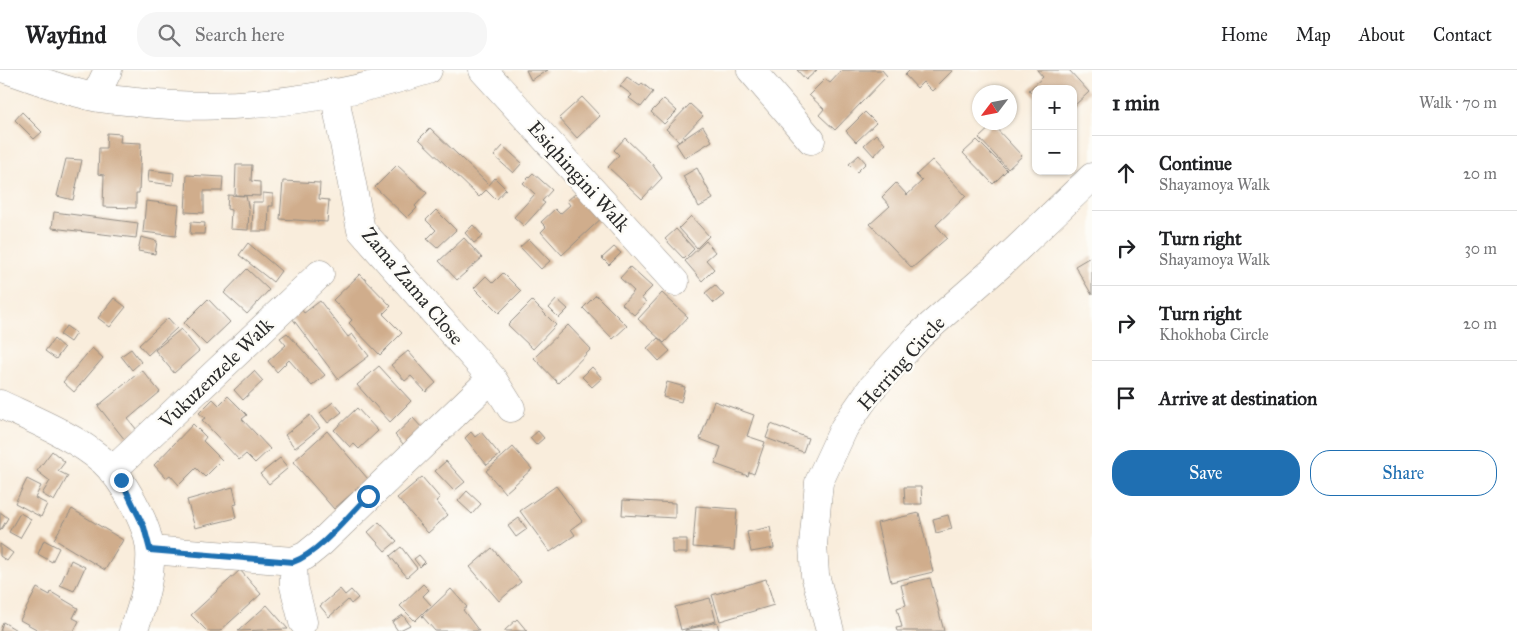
<!DOCTYPE html>
<meta charset="utf-8">
<style>
:root{--surface:#fff;--page:#f6f6f6;--text:#202124;--muted:#757577;--line:#e0e0e0;--accent:#1f6fb2}
body{margin:0;font-family:"IM FELL Great Primer",serif;background:var(--page);color:var(--text)}
.controls{position:absolute;right:15px;top:15px;display:grid;overflow:hidden;border-radius:10px;box-shadow:0 1px 4px #0004}
.controls button{width:45px;height:45px;display:grid;place-items:center;padding:0;border:0;border-bottom:1px solid var(--line);background:var(--surface);color:var(--text);font:25px sans-serif}
.compass{position:absolute;left:972px;top:15px;width:45px;height:45px;border-radius:50%;background:var(--surface);box-shadow:0 1px 4px #0004;rotate:238deg}
.stop{position:absolute;width:15px;height:15px;margin:-11px;border:4px solid #1f6fb2;border-radius:50%;background:#fff}
.stop.end{background:#1f6fb2;border-color:#fff;box-shadow:0 1px 5px #0008}
.list{margin:0;padding:0;list-style:none}
h2{display:flex;justify-content:space-between;align-items:center;height:65px;margin:0;padding:0 20px;font-size:21px}
h2 small{font-size:16px;font-weight:400;color:var(--muted)}
.list li{display:grid;grid-template-columns:32px 1fr auto;gap:15px;align-items:center;box-sizing:border-box;height:75px;padding:0 20px;border-top:1px solid var(--line)}
.list b{display:block;font-size:19px;white-space:nowrap}
.list p{margin:0;font-size:16px;white-space:nowrap;color:var(--muted)}
.list em{font-size:16px;font-style:normal;color:var(--muted)}
.actions{display:flex;gap:10px;padding:15px 20px}
.actions a{flex:1;padding:11px 0;border:1px solid var(--accent);border-radius:20px;text-align:center;font-size:18px;color:var(--accent)}
.actions .main{background:var(--accent);color:#fff}
.icon{flex:none;width:28px;height:28px;fill:none;stroke:currentColor;stroke-width:2;stroke-linecap:round;stroke-linejoin:round}
.map{position:relative;flex:none;width:1092px;height:561px;overflow:hidden}
header{display:flex;align-items:center;gap:30px;box-sizing:border-box;height:70px;padding:0 25px;background:var(--surface);border-bottom:1px solid var(--line)}
header strong{font-size:24px}
nav{display:flex;gap:28px;margin-inline-start:auto;font-size:18px}
.search{width:350px;height:45px;background:var(--page);display:flex;align-items:center;gap:12px;box-sizing:border-box;padding:0 18px;border-radius:20px;color:var(--muted);font-size:19px}
main{display:flex}
aside{flex:1;background:var(--surface)}
.map>svg:first-child{display:block}
</style>
<header>
<strong>Wayfind</strong>
<div class="search"><svg class="icon" aria-label="search" viewBox="0 0 24 24"><circle cx="10" cy="10" r="6"/><path d="M15 15l6 6"/></svg>Search here</div>
<nav><a>Home</a><a>Map</a><a>About</a><a>Contact</a></nav>
</header>
<main>
<div class="map">
<svg width="1092" height="561" viewBox="0 0 1092 561">
<rect width="100%" height="100%" fill="#fdfcf7"/>
<filter id="ink" filterUnits="userSpaceOnUse"><feTurbulence type="fractalNoise" baseFrequency=".02" numOctaves="2"/><feDisplacementMap in="SourceGraphic" scale="10" xChannelSelector="R" yChannelSelector="G"/><feConvolveMatrix kernelMatrix="1 2 1 2 8 2 1 2 1" color-interpolation-filters="sRGB"/></filter>
<filter id="wash" filterUnits="userSpaceOnUse"><feTurbulence type="fractalNoise" baseFrequency=".0096" numOctaves="4" result="noise"/><feDisplacementMap in="SourceGraphic" scale="20" xChannelSelector="R" yChannelSelector="G"/><feGaussianBlur stdDeviation="1.12" result="paint"/><feColorMatrix in="noise" values="0 0 0 0 0 0 0 0 0 0 0 0 0 0 0 0 0 1.4 0 .05"/><feComposite in="paint" operator="in"/></filter>
<g filter="url(#wash)">
<rect width="100%" height="100%" fill="#f9eddc"/>
<g id="blocks">
<!-- building -->
<path fill="#d0ad8c" d="M526,0H548L531,10Z
M797,0H817L806,10Z
M842,0H882L887,6L835,60L819,45L824,39L809,25L825,9L830,13Z
M910,0H953L932,21L923,12L917,18L905,5Z
M1037,0H1069L1089,22L1073,37V19H1036V28L1029,20L1043,7Z
M627,7L640,16L642,13L653,22L641,37L629,28L632,25L620,16Z
M582,27L600,46L577,68L559,48Z
M664,29L677,41L664,54L651,42Z
M690,34L703,46L679,71L666,59Z
M22,42L42,62L34,69L15,50Z
M865,42L876,53L856,72L846,61Z
M993,55L1022,86L1008,99L979,68Z
M703,56L712,71L685,88L676,74Z
M430,58L489,115L495,108L506,119L496,130L486,120L479,127L419,69Z
M107,63L121,64L120,72L141,73L139,123H136V138L103,137L104,105L98,104L99,78H106Z
M876,64L885,74L874,86L864,75Z
M625,68L652,94L662,108L642,129L608,97L619,85L614,80Z
M977,70L1007,100L993,114L963,83Z
M503,76L522,93L513,103L494,86Z
M859,85L866,93L857,102L849,94Z
M66,89L82,90L73,130L57,126Z
M932,90L966,126L936,155L947,168L912,198L870,154L890,136L882,127L896,113L907,125L922,111L916,105Z
M236,95H252L251,111L260,112V126L235,125Z
M397,95L427,123L415,136L417,138L407,148L375,117Z
M697,98L713,129L699,137L683,106Z
M149,100L174,103L173,115L148,112Z
M533,103L552,120L542,131L545,133L524,156L514,147L535,124L523,113Z
M187,105L223,107L222,121H204V143L185,142Z
M283,111L320,113L319,129L329,130L327,152L280,149Z
M263,123L273,124V136H269L268,161H252L253,132H263Z
M576,123L605,145L562,185L541,162L546,157L541,152L555,139L560,144L570,135L567,131Z
M228,125L246,126L249,141L248,160L230,159L231,140L227,139Z
M146,131L179,135L176,166L143,162Z
M436,140L456,160L437,178L427,169L436,160L426,150Z
M54,142L138,153L136,168L52,158Z
M691,146L709,166L697,178L679,158Z
M191,152L205,153L204,164H190Z
M473,155L483,166L474,173L465,163Z
M676,159L694,179L684,189L665,169Z
M141,167L157,171L155,184L138,181Z
M464,168L482,188L457,210L439,191Z
M529,169L550,191L541,199L520,177Z
M706,171L715,182L706,190L714,199L702,211L685,191Z
M248,173L281,201L273,212L239,185Z
M614,177L621,183L609,195L602,188Z
M1092,186V225L1075,196Z
M630,197L652,217L641,228L646,232L634,245L622,234L634,221L620,208Z
M247,199L269,220L247,244L224,223Z
M503,203L521,221L499,243L474,218L486,206L493,213Z
M360,204L391,236L383,244L402,263L380,285L349,253L352,250L333,230Z
M715,215L724,225L714,233L705,223Z
M662,223L688,247L664,273L638,249Z
M596,225L627,256L613,269L583,238Z
M114,228L126,237L110,257L98,248Z
M208,229L230,252L206,275L184,253Z
M557,229L568,239L559,248L549,238Z
M320,231L348,267L352,264L369,286L338,309L289,244L299,236L304,243Z
M532,231L556,255L533,279L508,255Z
M168,248L177,258L148,285L139,275Z
M568,255L591,279L558,313L534,288Z
M66,256L76,263L70,272L60,265Z
M181,259L199,281L174,303L155,280Z
M287,263L325,305L312,316L289,290L277,302L268,291L286,275L280,268Z
M658,268L670,281L659,291L647,278Z
M54,269L64,278L56,289L45,281Z
M92,278L103,288L74,322L63,312Z
M131,279L141,292L132,300L121,286Z
M408,281L436,313L426,322L411,306L405,311L391,295Z
M379,296L411,331L390,352L357,315Z
M592,297L602,308L592,317L582,307Z
M142,300L160,322L128,349L137,360L125,370L98,336Z
M254,301L263,311L243,330L234,320Z
M667,312L685,317L681,332L663,327Z
M228,326L247,345L242,349L270,379L255,393L246,384L239,390L202,350L205,348L199,343L213,329L219,335Z
M714,331L754,345L747,366L765,372L754,404L749,402L748,406L715,394L721,377L700,369Z
M333,332L342,342L328,353L320,343Z
M357,338L378,361L359,379L354,374L350,377L334,360Z
M310,345L320,358L295,378L285,365Z
M413,348L423,359L405,376L395,365Z
M193,354L206,367L203,371L222,390L205,407L196,398L179,415L170,405L166,408L154,395Z
M771,354L808,368L803,382L766,368Z
M327,361L368,409L334,439L293,392Z
M538,361L544,368L536,375L530,368Z
M471,362L475,367L481,362L500,385L487,395L465,368Z
M513,377L532,399L505,423L486,401Z
M52,381L65,392L58,401L68,406L54,431L42,424L50,411L37,401Z
M280,388L288,398L269,414L260,404Z
M446,391L465,412L454,421L435,401Z
M422,407L440,428L436,431L448,445L428,463L397,428Z
M27,409L41,416L35,428L47,434L41,447L15,433Z
M556,416L582,451L571,459L575,465L550,482L520,441Z
M233,417L237,434L233,435L236,448L195,458L187,430Z
M904,417H921L922,434H905Z
M467,421L481,434L472,444L458,431Z
M623,430L675,433V448L622,445Z
M696,436L737,439L734,480L693,477Z
M72,439L123,470L105,500L54,469Z
M0,442L8,448L0,461Z
M20,443L31,449L20,468L9,462Z
M919,443L933,502L891,512L877,453Z
M948,445L952,459L936,463L933,449Z
M519,448L527,459L516,467L508,456Z
M379,452L397,471L385,481L368,462Z
M770,457L774,478L751,482L747,462Z
M672,469H687V483H672Z
M44,470L59,478L52,492L38,484Z
M0,474L13,483L7,491L0,486Z
M401,477L417,498L407,507L390,486Z
M492,478L521,512L499,531L470,497Z
M419,485L425,492L420,497L414,489Z
M71,490L85,497L74,521L60,515Z
M240,500L261,524L220,561H207L191,545Z
M930,508L944,561H897L896,558L902,557L897,538L906,535L901,515Z
M766,509L774,535L720,551L712,525Z
M423,514L429,520L423,526L431,535L415,551L400,536Z
M37,518L50,525L51,522L78,538L73,548L79,551L74,561H40L20,550Z
M340,519L345,525L351,520L358,528L351,534L348,530L329,547L320,536Z
M451,519L467,537L463,540L479,561H435L422,546Z
M710,528L716,551L681,560L675,537Z
M267,535L288,559L238,561Z
M403,545L410,555L398,561L392,552Z
M517,549L527,561H504Z
M3,552L18,561H0Z
M717,552L719,561H685V560Z"/>
</g>
</g>
<g filter="url(#ink)">
<use href="#blocks" fill-opacity="0" stroke="#928c84" stroke-width="1"/>
<g fill="none" stroke-linecap="round" stroke-linejoin="round">
<!-- minor casing -->
<g stroke="#928c84" stroke-width="29">
<path id="minor" d="M8,0C36,9 65,21 94,27C108,30 122,30 136,32C234,43 334,29 428,0
M483,0L675,212
M751,0L811,70
M334,22L361,160L492,308L511,338
M95,27L108,0
M0,334C34,350 74,366 103,391C122,408 148,453 150,480C152,503 142,539 133,561
M112,401L320,204
M150,480L293,491L305,486L321,473L492,308
M293,491L294,516L303,552
M830,561L815,505L813,475L819,412L844,358L871,319L919,266L1001,194L1092,107"/>
</g>
<!-- minor -->
<use href="#minor" stroke="#fff" stroke-width="28"/>
</g>
</g>
<g fill="none" stroke-linecap="round" stroke-linejoin="round" filter="url(#ink)">
<!-- route -->
<path stroke="#1f6fb2" stroke-width="6" d="M121,410L144,457L150,480L293,492C319,483 348,446 368,426"/>
</g>
<g text-anchor="middle" dominant-baseline="central" stroke-width="5" stroke-linejoin="round" paint-order="stroke">
<!-- street labels -->
<g font-size="20" fill="#2b2b2b" stroke="#fdfcf7">
<text transform="translate(579 106) rotate(48)">Esiqhingini Walk</text>
<text transform="translate(413 216) rotate(50)">Zama Zama Close</text>
<text transform="translate(901 293) rotate(-48)">Herring Circle</text>
<text transform="translate(216 303) rotate(-44)">Vukuzenzele Walk</text>
</g>
</g>
</svg>
<div class="controls">
<button>+</button>
<button>−</button>
</div>
<svg class="compass" viewBox="-18 -18 36 36"><path d="M0-13l5 13h-10z" fill="#e53935"/><path d="M0 13l5-13h-10z" fill="#757577"/></svg>
<div class="stop" style="left:368px;top:426px"></div>
<div class="stop end" style="left:121px;top:410px"></div>
</div>
<aside>
<h2>1 min<small>Walk · 70 m</small></h2>
<ul class="list">
<li><svg class="icon" aria-label="ahead" viewBox="0 0 24 24"><path d="M12 20V5M6 11l6-6 6 6"/></svg><div><b>Continue</b><p>Shayamoya Walk</p></div><em>20 m</em></li>
<li><svg class="icon" aria-label="right" viewBox="0 0 24 24"><path d="M7 20v-9h11M14 6l5 5-5 5"/></svg><div><b>Turn right</b><p>Shayamoya Walk</p></div><em>30 m</em></li>
<li><svg class="icon" aria-label="right" viewBox="0 0 24 24"><path d="M7 20v-9h11M14 6l5 5-5 5"/></svg><div><b>Turn right</b><p>Khokhoba Circle</p></div><em>20 m</em></li>
<li><svg class="icon" aria-label="arrive" viewBox="0 0 24 24"><path d="M6 21V4h12l-3 4 3 4H6"/></svg><div><b>Arrive at destination</b></div></li>
</ul>
<div class="actions"><a class="main">Save</a><a>Share</a></div>
</aside>
</main>
